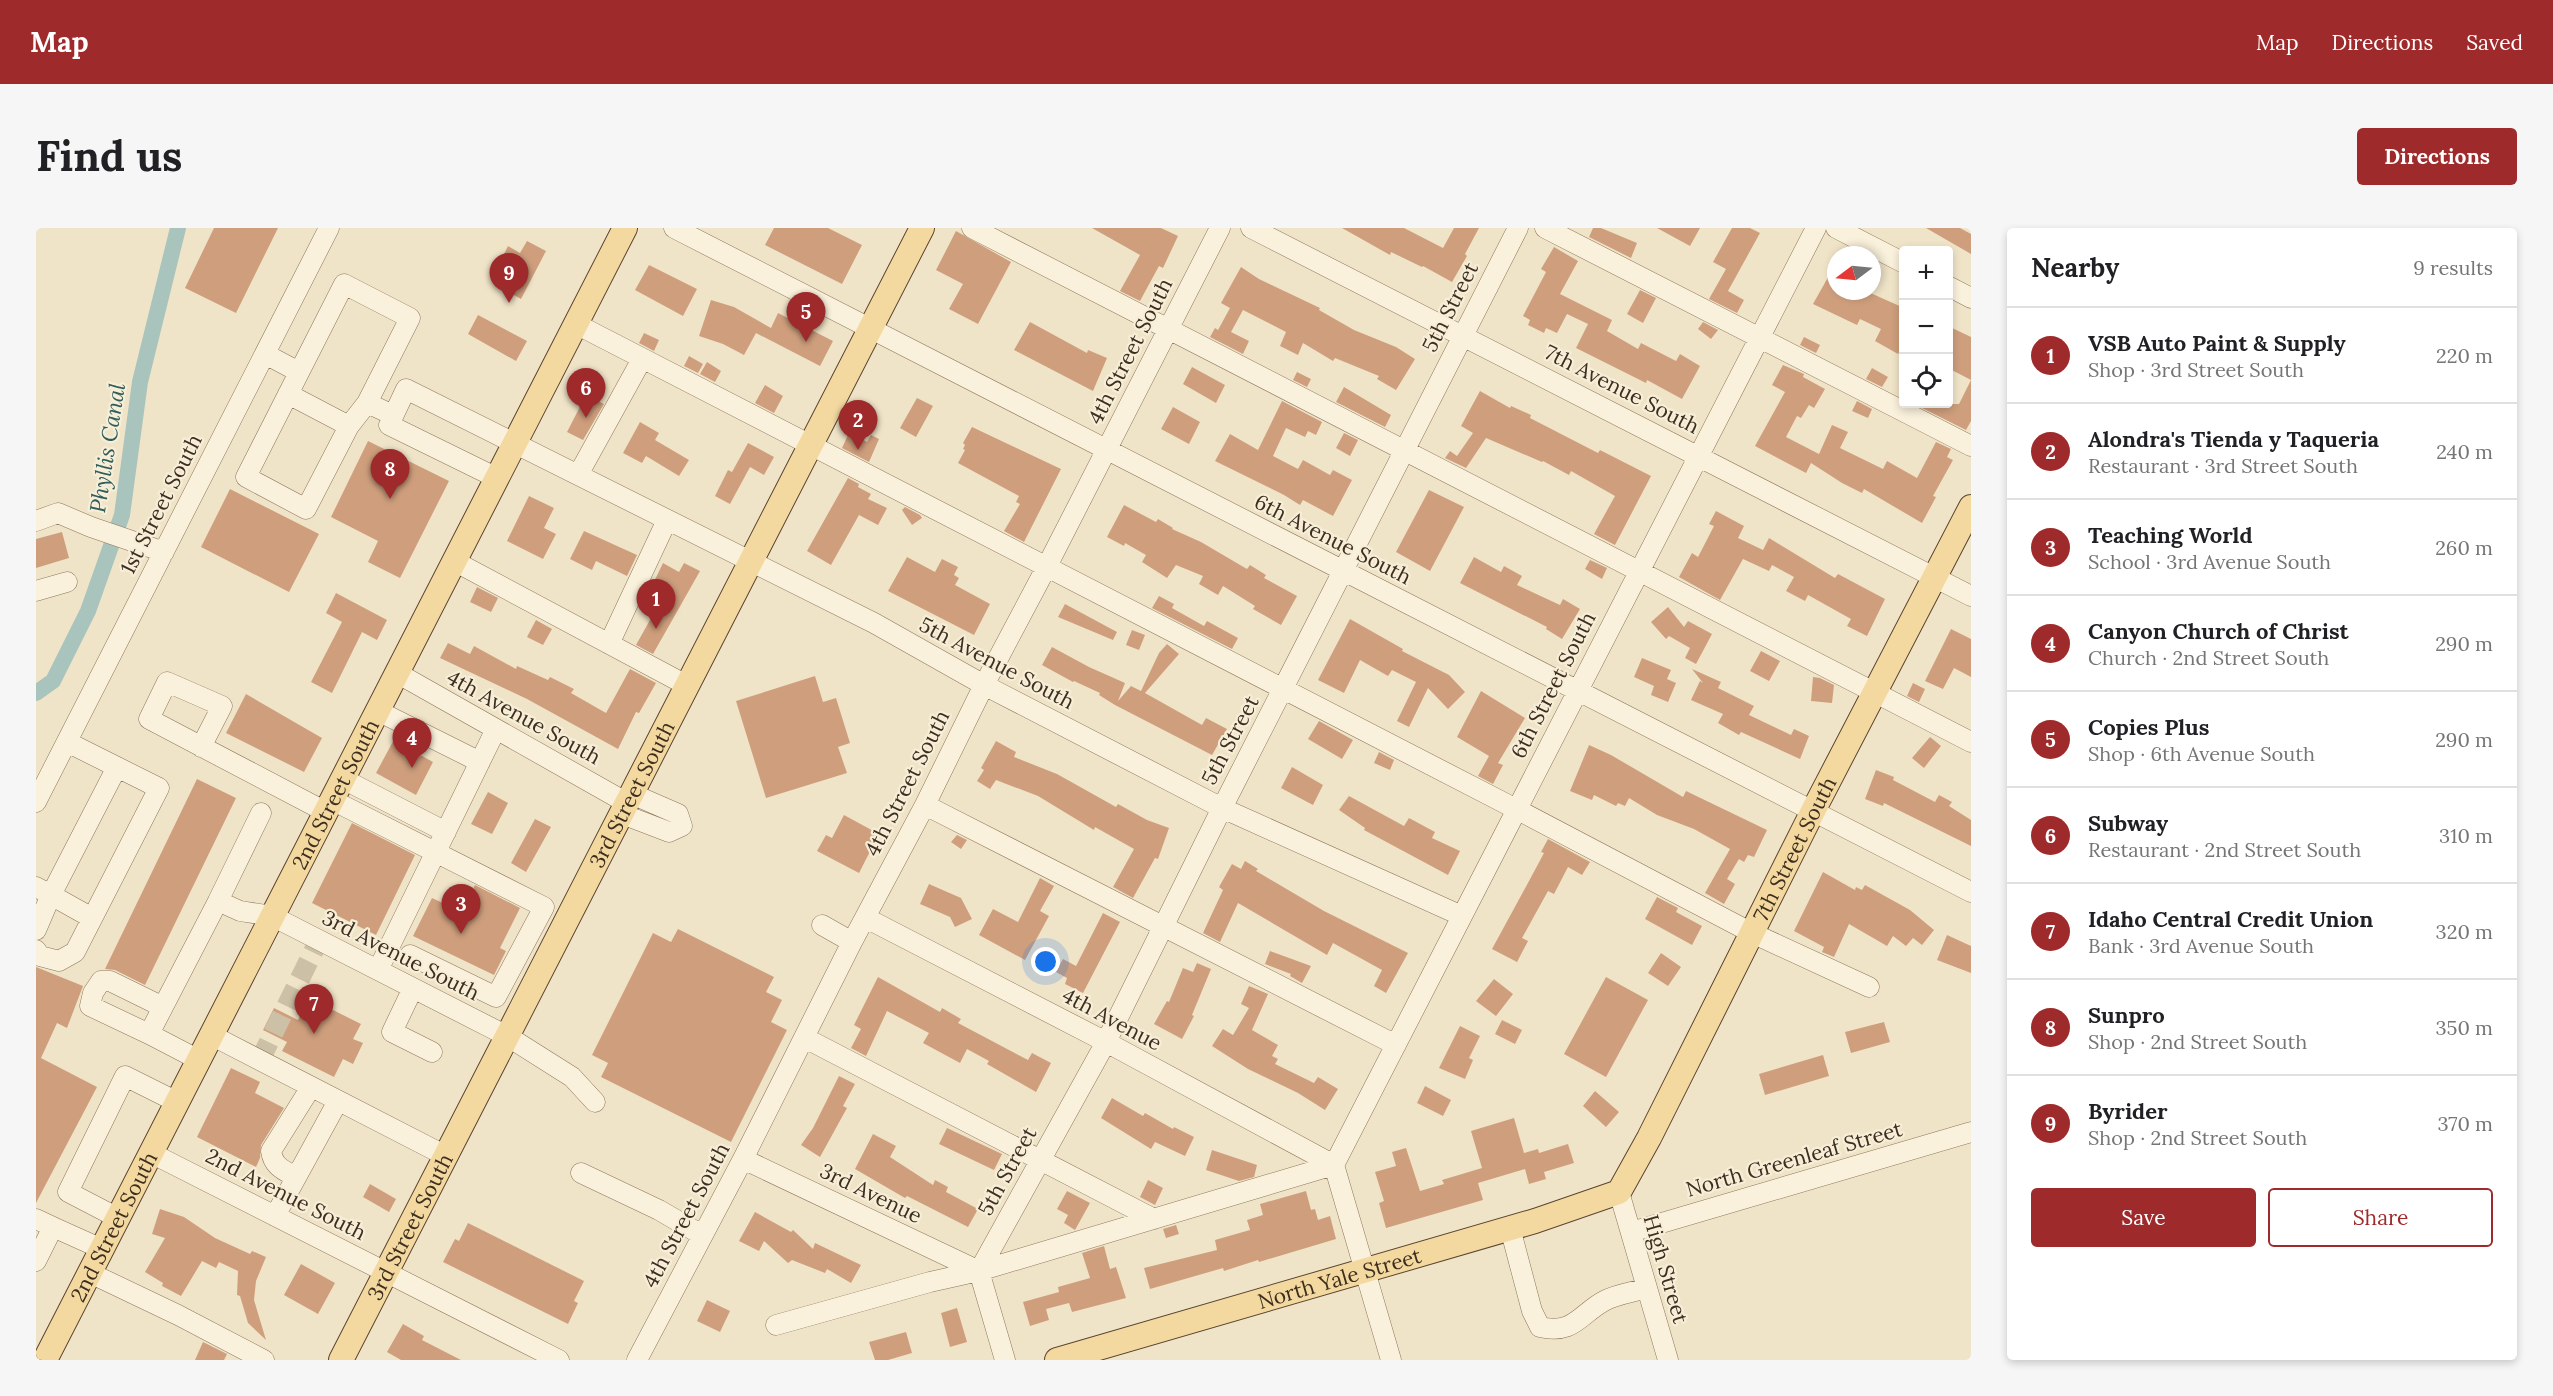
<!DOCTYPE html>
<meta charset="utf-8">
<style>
:root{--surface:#fff;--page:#f6f6f6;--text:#202124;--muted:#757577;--line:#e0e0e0;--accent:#9e2a2b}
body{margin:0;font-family:Lora,serif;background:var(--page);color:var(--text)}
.controls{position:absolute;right:18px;top:18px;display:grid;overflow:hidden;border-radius:6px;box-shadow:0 3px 9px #0003}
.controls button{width:54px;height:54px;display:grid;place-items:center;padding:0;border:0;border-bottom:2px solid var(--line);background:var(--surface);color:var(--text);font:30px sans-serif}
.compass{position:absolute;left:1791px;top:18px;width:54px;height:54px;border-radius:50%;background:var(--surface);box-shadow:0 3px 9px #0003;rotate:254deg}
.you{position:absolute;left:1010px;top:734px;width:21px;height:21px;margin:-15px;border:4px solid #fff;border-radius:50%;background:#1a73e8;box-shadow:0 0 0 9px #1a73e833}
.badge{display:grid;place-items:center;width:39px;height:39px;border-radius:50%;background:var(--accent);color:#fff;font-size:20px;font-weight:700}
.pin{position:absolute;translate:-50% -50px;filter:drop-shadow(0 2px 3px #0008)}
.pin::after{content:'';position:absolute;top:32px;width:21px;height:18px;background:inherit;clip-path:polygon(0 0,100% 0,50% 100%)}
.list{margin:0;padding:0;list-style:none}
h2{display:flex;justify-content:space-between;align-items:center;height:78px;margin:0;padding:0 24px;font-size:26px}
h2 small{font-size:20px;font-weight:400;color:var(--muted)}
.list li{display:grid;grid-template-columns:39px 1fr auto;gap:18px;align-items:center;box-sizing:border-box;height:96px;padding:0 24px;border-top:2px solid var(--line)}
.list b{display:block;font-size:22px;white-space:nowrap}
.list p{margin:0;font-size:20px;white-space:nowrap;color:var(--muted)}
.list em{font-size:20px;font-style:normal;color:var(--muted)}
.actions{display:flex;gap:12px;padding:18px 24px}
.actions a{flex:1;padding:14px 0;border:2px solid var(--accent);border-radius:6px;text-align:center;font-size:21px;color:var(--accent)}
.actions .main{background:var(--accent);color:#fff}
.icon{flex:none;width:33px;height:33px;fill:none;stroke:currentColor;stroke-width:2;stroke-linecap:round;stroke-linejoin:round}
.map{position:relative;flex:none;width:1935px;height:1132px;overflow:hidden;border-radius:6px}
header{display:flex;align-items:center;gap:36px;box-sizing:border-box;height:84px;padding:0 30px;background:var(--accent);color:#fff}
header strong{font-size:28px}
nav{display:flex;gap:33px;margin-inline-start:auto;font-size:21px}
.intro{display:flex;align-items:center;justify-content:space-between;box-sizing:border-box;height:144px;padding:0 36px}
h1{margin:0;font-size:42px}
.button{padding:15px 27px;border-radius:6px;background:var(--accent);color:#fff;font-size:21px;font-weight:700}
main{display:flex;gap:36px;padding:0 36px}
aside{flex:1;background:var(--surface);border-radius:6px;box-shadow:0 3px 9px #0003}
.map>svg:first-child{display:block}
</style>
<header>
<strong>Map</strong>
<nav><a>Map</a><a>Directions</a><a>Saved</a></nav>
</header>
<div class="intro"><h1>Find us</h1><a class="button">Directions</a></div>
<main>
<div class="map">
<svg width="1935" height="1132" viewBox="0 0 1935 1132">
<rect width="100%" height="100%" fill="#f0e4c8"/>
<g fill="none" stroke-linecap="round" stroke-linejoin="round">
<!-- canal -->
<path stroke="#a9c4bc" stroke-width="16" d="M0,465L17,453L52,383L86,287L104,154L142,0"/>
</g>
<!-- building -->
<path fill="#cf9f7d" d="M178,0H242L200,85L149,60Z
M738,0H792L826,17L806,56L729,17Z
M1056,0H1125L1142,8L1127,40L1123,38L1104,73L1084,63L1104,27Z
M1306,0H1368L1407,20L1418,0H1443L1429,26L1431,28L1416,54L1387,38L1386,39L1355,24L1354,27Z
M1557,0H1565L1601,15L1595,30L1553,9Z
M1621,0H1664L1654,18Z
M1696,0H1714L1724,5L1692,63L1708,72L1701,85L1673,71L1690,41L1677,34Z
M1890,0H1924L1935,6V26Z
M920,3L975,34L942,96L913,81L927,56L900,42Z
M491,13L510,23L485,71L465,60L470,49L459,44L472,18L484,25Z
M1518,19L1542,33L1524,66L1576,92L1571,103L1602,121L1605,115L1640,133L1644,126L1664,138L1646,171L1611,152L1610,155L1540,120L1552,96L1531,86L1521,105L1510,100L1508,105L1492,97L1494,92L1487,88L1510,44L1505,41Z
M1800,35V63H1830L1868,80V115L1862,126L1839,113L1845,101L1824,91L1821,97L1777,76Z
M613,37L661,61L647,88L599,62Z
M1205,39L1223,51L1284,80L1283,82L1318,102L1360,119L1379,131L1360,162L1341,151L1343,148L1299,130L1297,133L1267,115L1262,127L1244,118L1250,104L1207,82L1195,104L1213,113L1207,126L1174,109L1179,100L1182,102L1194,80L1185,75Z
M1604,62L1620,70L1607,95L1591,86Z
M675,72L698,79L735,100L742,85L797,113L784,138L720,105L708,127L687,116L663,108Z
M442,87L491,113L480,133L432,106Z
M994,94L1051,125L1052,122L1071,130L1057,163L978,122Z
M1667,94L1682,102L1675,111L1662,101Z
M1912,98L1935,109V193L1930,202L1878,176H1923L1935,152L1912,140Z
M608,105L623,112L618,123L603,115Z
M1768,109L1784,117L1780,125L1764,117Z
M653,128L667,136L662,145L648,138Z
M671,134L685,143L679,154L664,146Z
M1747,137L1768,146L1767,149L1789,161L1778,180L1773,177L1765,190L1761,188L1750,209L1783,226L1796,197L1812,204L1804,220L1847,241L1851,233L1881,250L1900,214L1915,221L1911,229L1917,232L1897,268L1900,269L1886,295L1828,261L1826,265L1806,255L1775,235L1770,245L1719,218L1749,164L1736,157Z
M1156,139L1189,157L1180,175L1147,156Z
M1836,140L1852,149L1846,159L1830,151Z
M1261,144L1275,151L1271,159L1257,152Z
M729,157L747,168L738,185L719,175Z
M1308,159L1355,187L1349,199L1300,174Z
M1444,163L1474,180L1475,178L1495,187L1494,190L1562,225L1564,222L1615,248L1579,317L1558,306L1579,268L1535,243L1533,247L1507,233L1506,234L1450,210L1430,240L1409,230L1414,223L1421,228L1437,205L1425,198Z
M550,167L568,176L547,212L531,204Z
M881,170L897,178L880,209L864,200Z
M1246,173L1286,194L1280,207L1272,203L1269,209L1250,200L1237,228L1262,241L1267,232L1294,247L1297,242L1316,252L1297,288L1267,272L1264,277L1248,267L1179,233L1194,206L1222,222Z
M1821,173L1836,181L1832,190L1816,183Z
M1137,179L1164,194L1153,216L1125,201Z
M604,194L623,205L619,212L653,232L643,248L610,228L606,235L587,225Z
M936,199L1025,241L988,314L968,303L984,276L980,274L983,268L922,235L929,222L927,221L929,217L927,215Z
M813,205L831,214L835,207L843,211L833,234L806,220Z
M1308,205L1322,212L1314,228L1300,220Z
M332,213L413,253L364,350L332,334L342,313L295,289Z
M712,215L738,229L728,247L714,239L694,276L679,268L692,242L696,244Z
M812,250L823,256L822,259L835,266L832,271L851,280L842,297L823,287L795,337L771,323Z
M194,261L283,306L253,364L165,319Z
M1393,262L1428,279L1394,343L1360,324Z
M493,268L518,280L508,300L520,306L507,331L471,313Z
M1088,277L1120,294L1122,291L1137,300L1136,301L1165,314L1211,341L1214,337L1230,347L1228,350L1261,368L1245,397L1217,381L1219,378L1187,358L1182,367L1163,356L1167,348L1140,337L1131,350L1106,334L1110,327L1089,315L1088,318L1071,309Z
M869,279L884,287L886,290L876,297L866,282Z
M1680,283L1708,298L1702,310L1727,322L1733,310L1799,350L1802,346L1849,371L1831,408L1811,398L1815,391L1772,367L1769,373L1750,363L1758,349L1736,337L1733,343L1707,331L1684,372L1643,349L1656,325L1662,329L1678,298L1673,296Z
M548,303L601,327L591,348L560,333L556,342L534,331Z
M26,304L33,330L0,340V311Z
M871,329L899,344L906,331L922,339L918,347L923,350L919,357L954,376L938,407L852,363Z
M1438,329L1465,344L1468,338L1486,348L1481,357L1524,377L1527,371L1544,381L1526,411L1510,401L1511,399L1424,355Z
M1554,332L1571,340L1566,351L1549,341Z
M627,335L643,344L648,335L664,343L617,426L600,417L628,367L615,360Z
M441,359L462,370L455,384L434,374Z
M300,365L351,392L341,412L326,404L296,465L275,454L306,394L290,385Z
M1123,368L1138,376L1136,380L1168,398L1171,393L1202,410L1196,421L1116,380Z
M1029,376L1081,404L1077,412L1022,389Z
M1632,379L1648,399L1652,393L1676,406L1660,436L1649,430L1654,420L1633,408L1630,411L1615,394Z
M1314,391L1367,421L1366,423L1413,447L1429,464L1412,481L1392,460L1373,499L1361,493L1380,454L1356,442L1352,448L1324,432L1308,465L1282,452Z
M500,392L516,401L507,417L491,409Z
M1915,401L1935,411V449L1918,440L1907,461L1889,453Z
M1096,402L1109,407L1103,422L1090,417Z
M412,415L434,426L438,418L480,441L481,438L512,452L514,449L538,461L535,465L570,485L594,441L620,455L603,485L600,484L582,521L491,471L404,430Z
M1131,416L1143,426L1109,465L1166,497L1170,490L1191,501L1176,527L1079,477L1063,467L1064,465L1038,453L1037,454L1006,437L1016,419L1053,439L1089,455L1082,473L1095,458L1105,463L1123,425Z
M1725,423L1744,433L1733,453L1714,443Z
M1606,430L1635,442L1631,451L1640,455L1632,474L1615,467L1618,458L1598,449Z
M1656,441L1685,454L1682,460L1718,478L1713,487L1755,507L1758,501L1773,508L1764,531L1705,504L1703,507L1682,495L1687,486L1655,472L1664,453L1667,455Z
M779,448L787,474L800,470L814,515L802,519L811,545L730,570L700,473Z
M1777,449L1784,450L1798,457L1796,475L1775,473Z
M1877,455L1889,461L1883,474L1871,468Z
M1445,463L1489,490L1462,535L1467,537L1457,556L1442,548L1453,528L1421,509Z
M210,466L286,510L268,544L190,505Z
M1283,493L1317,512L1306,531L1272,511Z
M361,506L380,516L377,523L397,534L380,567L340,545Z
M1894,509L1905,518L1888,540L1876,530Z
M960,513L980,524L978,529L1021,546L1080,579L1082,576L1111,592L1133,600L1122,631L1119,630L1097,670L1077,659L1098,621L1059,599L1058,602L1002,568L960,552L954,561L941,553L948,542L945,540Z
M1553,517L1575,527L1647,569L1650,563L1731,602L1718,629L1712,627L1708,634L1703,631L1691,651L1699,656L1688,676L1669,665L1694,621L1658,601L1621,587L1593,570L1589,578L1582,575L1580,578L1558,567L1556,572L1534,563Z
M1343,524L1358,532L1354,542L1338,535Z
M1256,539L1287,557L1277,577L1245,560Z
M1840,542L1858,549L1857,552L1899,574L1903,567L1916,574L1913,578L1935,592V618L1848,575L1847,578L1829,571Z
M161,551L200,570L109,757L79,742L69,741Z
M452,564L472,575L456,606L435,596Z
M1313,568L1368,598L1373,590L1399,604L1396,610L1424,623L1412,647L1328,602L1329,600L1303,582Z
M808,587L843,606L823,645L781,623L790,607L796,610Z
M499,591L515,599L490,644L475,635Z
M316,595L379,627L340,707L276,675Z
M921,607L931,612L925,621L915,614Z
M1512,611L1554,634L1546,647L1532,639L1518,666L1512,663L1486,710L1492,713L1481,734L1456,721L1493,653L1508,625L1505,624Z
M1209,633L1222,641L1220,643L1288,683L1372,725L1350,765L1338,758L1346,742L1297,715L1291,727L1202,675L1184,714L1167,705L1187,662L1183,659L1196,636L1205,641Z
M1787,644L1819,662L1820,659L1826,662L1829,657L1874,682L1898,702L1886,717L1877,710L1870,718L1857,708L1851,718L1813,696L1798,729L1786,724L1788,719L1758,703Z
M1004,650L1018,658L1004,683L1013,688L989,732L943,707L957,681L982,694Z
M893,656L925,670L936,691L919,699L914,689L884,676Z
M439,657L484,680L464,720L470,723L458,747L377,708L396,670L426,684Z
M1621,669L1642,680L1640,684L1666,698L1656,717L1609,691Z
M1067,685L1084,694L1047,765L1029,756L1031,750L1020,744L1027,731L1040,738Z
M642,701L738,749L730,764L746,772L735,794L751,802L695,914L565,849L572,835L556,827L617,705L635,714Z
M1911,707L1935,718V745L1901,732Z
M1234,723L1275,738L1266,755L1254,748L1255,746L1229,736Z
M1625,725L1645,739L1632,758L1612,745Z
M1161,735L1175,741L1156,787L1158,788L1146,811L1118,796L1131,773L1133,774L1147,740L1157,744Z
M0,739L47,758L31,800L21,795L5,830L61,859L0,975Z
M842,749L904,784L906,780L925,791L922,795L992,832L996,825L1015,835L1000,864L951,836L953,833L931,821L924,835L887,815L893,805L851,783L830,828L815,820L825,801L818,797Z
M1570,749L1612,772L1570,849L1528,826Z
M1458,751L1477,766L1460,788L1440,773Z
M1213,758L1232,766L1216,802L1242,817L1236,828L1242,831L1239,836L1278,855L1282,849L1302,861L1289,882L1262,865L1212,841L1176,818L1187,801L1197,807L1213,780L1205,776Z
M273,770L325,796L317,811L327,815L317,836L307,831L298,849L246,823L251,814L227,802L238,780L262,792Z
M1466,792L1486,802L1479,816L1459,806Z
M1848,794L1854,814L1815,825L1809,804Z
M1424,798L1444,808L1433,830L1437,832L1429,851L1403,840Z
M1787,827L1793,848L1729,867L1723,846Z
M195,840L224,854L219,865L248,880L225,917L224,930L220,939L161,909Z
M803,848L819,856L807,878L811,880L784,929L765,917L777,900Z
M1389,858L1415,872L1407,888L1381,875Z
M1559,863L1583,884L1570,899L1547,878Z
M1076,870L1107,888L1109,885L1137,901L1138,899L1158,909L1149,928L1119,914L1115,921L1065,890Z
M1478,890L1488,925L1502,921L1503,925L1532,916L1538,935L1508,944L1510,951L1493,956L1489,941L1442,955L1447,972L1350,1000L1343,975L1348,973L1339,944L1360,938L1356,924L1370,920L1384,963L1408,956L1406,952L1446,940L1435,903Z
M911,900L966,926L958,942L903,916Z
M837,906L860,918L854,929L897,957L899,952L912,959L910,964L942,981L932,999L871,968L869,970L819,941Z
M1176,922L1221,937L1218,949L1203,953L1170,942Z
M1112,952L1127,960L1119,977L1104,969Z
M334,956L360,971L353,984L327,969Z
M1031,963L1054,975L1039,1002L1028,995L1032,987L1021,981Z
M1270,963L1275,982L1279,981L1282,992L1294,988L1300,1011L1223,1034L1222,1032L1188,1043L1187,1040L1114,1061L1108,1040L1181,1022L1179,1012L1214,1002L1211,992L1227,987L1224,976Z
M124,981L148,989L179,1010L214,1026L216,1023L230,1029L220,1053L218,1072L230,1112L212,1095L204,1068L201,1067L202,1043L183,1034L180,1040L166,1033L145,1068L126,1058L127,1055L109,1044L129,1010L116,1006Z
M719,984L755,1004L757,1002L777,1021L779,1015L825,1037L815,1055L791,1041L789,1045L756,1032L752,1035L728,1013L723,1023L703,1013Z
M432,995L548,1053L538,1073L542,1075L532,1096L407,1034L419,1011L423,1013Z
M1140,997L1143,1006L1130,1010L1127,1001Z
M1068,1018L1074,1041L1080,1039L1090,1070L1036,1084L1033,1075L1010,1081L1013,1092L994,1098L987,1074L1023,1064L1022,1059L1054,1050L1046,1025Z
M265,1036L299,1055L282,1086L248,1067Z
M671,1072L694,1083L684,1104L661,1093Z
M921,1080L931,1114L914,1119L905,1085Z
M367,1096L388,1108L386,1112L425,1132H365L351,1124Z
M870,1104L876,1125L852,1132H839L833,1114Z
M167,1114L191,1126L188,1132H159Z"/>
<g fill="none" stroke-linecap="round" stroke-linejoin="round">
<!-- minor-tunnel -->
<path stroke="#ccc0a6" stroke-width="20" stroke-dasharray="20 10" stroke-linecap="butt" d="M224,832L283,712"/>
<!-- minor casing -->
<g stroke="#8d765c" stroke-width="21">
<path id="minor" d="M638,0L1935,664
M936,0L1935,514
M1215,0L1935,368
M1509,0L1935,218
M1800,0L1868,35
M1912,58L1935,70
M540,96L1480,581L1716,705L1833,759
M229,126L263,144
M252,166L313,198
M331,175L374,90L308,56L210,249L270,281L313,198L331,175L357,187
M542,247L606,131
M461,250L353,197L370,161L838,395L948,457L1186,580L1426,688
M0,293L22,285L55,299L128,324
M418,333L652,458
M0,363L31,354
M573,416L631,292
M361,445L591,575
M342,483L444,534
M165,519L186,478L131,454L113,491L290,584
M307,551L410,604
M296,572L508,679L460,769L374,727
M0,574L293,0
M889,577L1360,817
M586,586L633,604L646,598L642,586L596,566
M0,659L15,667L81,539L31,514
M182,673L225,585
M830,690L1070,814L1298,937
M786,697L816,714
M0,702L15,667L56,690
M0,722L4,728L23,733L39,724L123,560L81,539
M342,742L460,501
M377,760L356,804L396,824
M113,806L54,778L57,765L65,753H74L127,779
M175,807L410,928
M769,810L1118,991
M163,832L113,806L182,673L204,683L236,688L471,808L536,849L559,874
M115,925L523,1132
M707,931L943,1043
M1298,937L1780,0
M1298,937L1355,1132
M545,945L623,982L666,1007
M260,949C247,942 237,938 235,923L275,859
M1583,964L1632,1132
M239,988L302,873
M82,990L32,964L89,848L141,874
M0,991L17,999L0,1033
M17,999L66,1021
M1474,1000L1496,1083L1504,1099C1539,1107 1544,1085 1570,1072C1582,1066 1598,1064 1611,1060
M1595,1004L1935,904
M943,1043L1070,814L1186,580L1482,0
M943,1043L969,1132
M54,1045L142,1087L228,1132
M740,1097L894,1054L943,1043L1298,937
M601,1132L707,931L816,714L889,577L948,457L1010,340L1184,0"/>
</g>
<!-- major casing -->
<g stroke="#5b4430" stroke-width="26">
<g id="major">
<path id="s1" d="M9,1132L589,0"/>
<path id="s2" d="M305,1132L886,0"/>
<path id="s3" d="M1021,1132L1499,993L1583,964L1613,910L1777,583L1935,279"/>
</g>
</g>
<!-- minor -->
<use href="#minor" stroke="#faf1dc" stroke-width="20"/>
<!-- major -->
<use href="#major" stroke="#f3d9a0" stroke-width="24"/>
</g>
<g text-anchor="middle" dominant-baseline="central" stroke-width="4.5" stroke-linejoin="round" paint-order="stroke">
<!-- street labels -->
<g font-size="21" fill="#3d2e20" stroke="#f7eed8">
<text transform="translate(1414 79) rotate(-63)">5th Street</text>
<text transform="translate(1094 123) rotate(-63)">4th Street South</text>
<text transform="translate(1586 161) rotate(27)">7th Avenue South</text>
<text transform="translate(125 276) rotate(-63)">1st Street South</text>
<text transform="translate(1297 311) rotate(27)">6th Avenue South</text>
<text transform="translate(961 435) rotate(28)">5th Avenue South</text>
<text transform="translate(1517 457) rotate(-63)">6th Street South</text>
<text transform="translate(488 489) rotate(29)">4th Avenue South</text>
<text transform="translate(1194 512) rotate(-62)">5th Street</text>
<text transform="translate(871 555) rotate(-63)">4th Street South</text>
<text stroke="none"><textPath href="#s1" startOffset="636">2nd Street South</textPath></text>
<text stroke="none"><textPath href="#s2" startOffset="636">3rd Street South</textPath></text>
<text stroke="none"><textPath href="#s3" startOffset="972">7th Street South</textPath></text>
<text transform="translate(365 727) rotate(27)">3rd Avenue South</text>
<text transform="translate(1076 791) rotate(28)">4th Avenue</text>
<text transform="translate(1758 931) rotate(-16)">North Greenleaf Street</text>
<text transform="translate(971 943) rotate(-61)">5th Street</text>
<text transform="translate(835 965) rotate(26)">3rd Avenue</text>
<text transform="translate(250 966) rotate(27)">2nd Avenue South</text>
<text transform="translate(650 987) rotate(-62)">4th Street South</text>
<text stroke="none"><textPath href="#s1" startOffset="150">2nd Street South</textPath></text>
<text stroke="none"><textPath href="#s2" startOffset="150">3rd Street South</textPath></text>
<text transform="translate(1630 1041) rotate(74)">High Street</text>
<text stroke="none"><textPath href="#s3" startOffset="294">North Yale Street</textPath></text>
</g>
<!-- water labels -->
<g font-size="22" font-style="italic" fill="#2f5d5a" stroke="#f7eed8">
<text transform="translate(71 220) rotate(-81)">Phyllis Canal</text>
</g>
</g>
</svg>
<div class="controls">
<button>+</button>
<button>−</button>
<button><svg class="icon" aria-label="locate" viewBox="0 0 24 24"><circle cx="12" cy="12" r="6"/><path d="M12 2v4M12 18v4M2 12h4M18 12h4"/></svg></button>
</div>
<svg class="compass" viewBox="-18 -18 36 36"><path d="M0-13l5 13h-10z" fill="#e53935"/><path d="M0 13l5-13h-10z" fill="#757577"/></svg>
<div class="you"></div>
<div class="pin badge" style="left:620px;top:401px">1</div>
<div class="pin badge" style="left:822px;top:222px">2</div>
<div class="pin badge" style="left:425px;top:706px">3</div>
<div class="pin badge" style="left:376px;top:540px">4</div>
<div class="pin badge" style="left:770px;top:114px">5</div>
<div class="pin badge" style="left:550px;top:190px">6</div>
<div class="pin badge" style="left:278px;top:806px">7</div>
<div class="pin badge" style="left:354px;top:271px">8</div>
<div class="pin badge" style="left:473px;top:75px">9</div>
</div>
<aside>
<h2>Nearby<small>9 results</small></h2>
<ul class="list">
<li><span class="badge">1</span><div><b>VSB Auto Paint &amp; Supply</b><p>Shop · 3rd Street South</p></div><em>220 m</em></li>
<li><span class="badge">2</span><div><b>Alondra's Tienda y Taqueria</b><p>Restaurant · 3rd Street South</p></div><em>240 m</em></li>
<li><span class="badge">3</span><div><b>Teaching World</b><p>School · 3rd Avenue South</p></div><em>260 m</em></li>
<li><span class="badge">4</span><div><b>Canyon Church of Christ</b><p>Church · 2nd Street South</p></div><em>290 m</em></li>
<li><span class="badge">5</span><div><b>Copies Plus</b><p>Shop · 6th Avenue South</p></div><em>290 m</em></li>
<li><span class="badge">6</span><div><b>Subway</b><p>Restaurant · 2nd Street South</p></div><em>310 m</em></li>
<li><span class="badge">7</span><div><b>Idaho Central Credit Union</b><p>Bank · 3rd Avenue South</p></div><em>320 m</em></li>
<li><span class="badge">8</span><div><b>Sunpro</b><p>Shop · 2nd Street South</p></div><em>350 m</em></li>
<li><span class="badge">9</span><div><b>Byrider</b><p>Shop · 2nd Street South</p></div><em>370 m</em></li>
</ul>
<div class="actions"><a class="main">Save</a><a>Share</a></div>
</aside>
</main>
